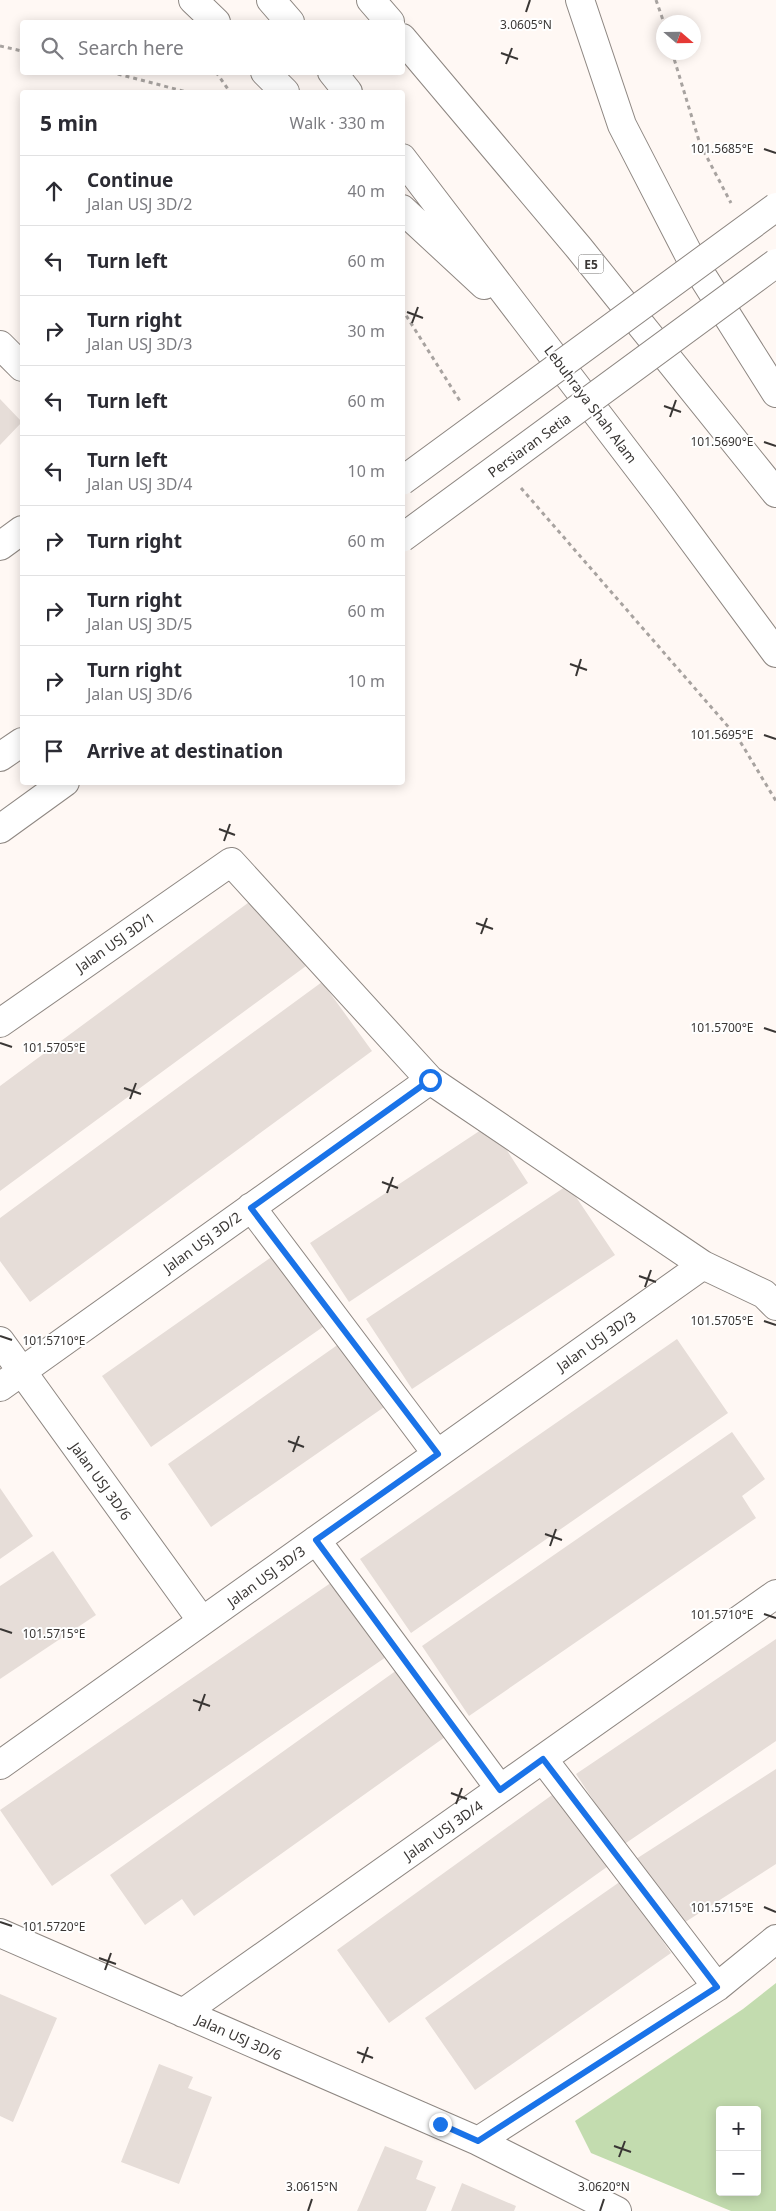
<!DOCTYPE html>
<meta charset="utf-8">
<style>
:root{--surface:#fff;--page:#f7f7f7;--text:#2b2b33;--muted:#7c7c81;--line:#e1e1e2}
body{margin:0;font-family:"Noto Sans",sans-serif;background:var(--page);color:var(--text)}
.controls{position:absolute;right:15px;bottom:15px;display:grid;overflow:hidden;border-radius:5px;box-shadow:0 2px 12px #0003}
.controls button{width:45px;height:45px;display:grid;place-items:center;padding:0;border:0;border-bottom:1px solid var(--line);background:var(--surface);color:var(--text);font:25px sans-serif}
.compass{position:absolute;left:656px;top:15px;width:45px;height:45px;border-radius:50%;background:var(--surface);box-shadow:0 2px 12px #0003;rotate:110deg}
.stop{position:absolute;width:15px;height:15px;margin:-11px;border:4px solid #1a73e8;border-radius:50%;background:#fff}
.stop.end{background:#1a73e8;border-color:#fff;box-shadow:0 1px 5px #0008}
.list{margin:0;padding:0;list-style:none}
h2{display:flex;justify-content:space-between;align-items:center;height:65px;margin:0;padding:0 20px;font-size:21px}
h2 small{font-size:16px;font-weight:400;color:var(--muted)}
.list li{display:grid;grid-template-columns:32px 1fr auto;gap:15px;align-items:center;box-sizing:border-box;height:70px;padding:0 20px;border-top:1px solid var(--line)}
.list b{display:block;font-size:19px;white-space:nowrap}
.list p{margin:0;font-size:16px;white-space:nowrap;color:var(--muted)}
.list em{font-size:16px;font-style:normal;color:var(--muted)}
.icon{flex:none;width:28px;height:28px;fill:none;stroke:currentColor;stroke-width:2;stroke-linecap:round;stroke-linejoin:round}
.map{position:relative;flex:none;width:776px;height:2211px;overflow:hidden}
.search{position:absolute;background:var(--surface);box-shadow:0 2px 12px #0003;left:20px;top:20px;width:385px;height:55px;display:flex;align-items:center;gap:12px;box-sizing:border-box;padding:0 18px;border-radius:5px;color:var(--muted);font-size:19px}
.panel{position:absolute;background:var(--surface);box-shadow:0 2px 12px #0003;left:20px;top:90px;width:385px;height:695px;border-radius:5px}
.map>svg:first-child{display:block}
</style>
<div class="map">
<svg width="776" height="2211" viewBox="0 0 776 2211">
<rect width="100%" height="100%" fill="#fff8f4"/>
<!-- green -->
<path fill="#c3dcaf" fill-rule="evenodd" d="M776,1983V2211H731L591,2153L575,2121L743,2009ZM720,2110H757V2192H720Z"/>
<!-- building -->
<path fill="#e6ddd8" d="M0,399L22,422L0,445Z
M256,897L306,966L0,1191V1086Z
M322,982L372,1051L30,1302L0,1261V1218Z
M490,1124L528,1183L349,1302L310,1243Z
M568,1185L615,1255L412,1389L366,1319Z
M280,1251L330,1322L151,1447L102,1376Z
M346,1339L390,1403L211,1527L168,1464Z
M677,1339L728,1413L411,1633L360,1559Z
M732,1432L765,1479L742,1496L756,1518L469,1716L422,1646Z
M0,1488L33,1536L0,1559Z
M53,1551L96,1615L0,1679V1586Z
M335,1580L386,1657L52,1886L0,1810Z
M776,1639V1741L623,1845L576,1774Z
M397,1670L445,1737L194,1916L182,1899L145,1925L110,1875Z
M776,1769V1864L679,1926L636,1859Z
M559,1790L611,1864L389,2023L337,1950Z
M621,1881L671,1953L475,2090L425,2018Z
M0,1994L57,2018L13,2122L0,2116Z
M159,2064L193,2077L188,2088L212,2097L179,2184L121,2162Z
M385,2146L423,2161L416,2179L436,2187L426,2211H357Z
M462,2183L516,2206L514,2211H451Z"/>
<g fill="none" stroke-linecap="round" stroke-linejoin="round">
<!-- minor casing -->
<g stroke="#8e8782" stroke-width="30">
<path id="minor" d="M0,345L22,367
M0,546L22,530
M0,1023L231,862L430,1080L703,1265L764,1294L776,1306
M251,1207L437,1454
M0,1341L202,1621
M0,1387L430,1080
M316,1540L500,1789
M543,1759L717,1987
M0,1765L703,1265
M0,1933L478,2141L617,2211
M183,2013L776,1594
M478,2141L717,1987L776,1939"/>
</g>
<!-- major casing -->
<g stroke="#8e8782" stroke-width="30">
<path id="major" d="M0,757L22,742
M0,829L65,782"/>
</g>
<!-- highway casing -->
<g stroke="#8e8782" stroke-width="30">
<path id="highway" d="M193,0L216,22
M271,0L290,22
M371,0L390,22
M580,0L622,125L689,255L776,393
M402,38L579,248L776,493
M265,72L285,92
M332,72L348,92
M402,158L663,500L776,653
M402,209L484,285"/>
</g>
<!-- path -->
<path stroke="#a8a3a0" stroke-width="3" stroke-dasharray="4 4" stroke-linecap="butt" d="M656,0L664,23
M0,46L22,51
M672,52L700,144L731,203
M110,72L187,92
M216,72L230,92
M402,309L460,401
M521,488L738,738L776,801"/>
<!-- minor -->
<use href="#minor" stroke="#fff" stroke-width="28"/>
<!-- major -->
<use href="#major" stroke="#fff" stroke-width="28"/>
<!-- highway -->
<use href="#highway" stroke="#fff" stroke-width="28"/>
<!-- major-bridge casing -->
<g stroke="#8e8782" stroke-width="30" stroke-linecap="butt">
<path id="major-bridge" d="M402,481L776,207
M402,538L776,263"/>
</g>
<!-- major-bridge -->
<use href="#major-bridge" stroke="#fff" stroke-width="28"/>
</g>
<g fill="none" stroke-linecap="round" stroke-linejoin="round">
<!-- route -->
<path stroke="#1a73e8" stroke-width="6" d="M430,1080L251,1208L438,1454L316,1540L500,1790L543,1759L717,1987L478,2141L440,2124"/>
</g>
<!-- ticks -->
<path fill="none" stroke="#393634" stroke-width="2" d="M526,12L530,0M501,53L518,59M506,64L512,48M764,149L776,153M407,312L423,318M412,323L418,307M664,406L681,412M670,417L676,400M764,442L776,446M570,664L587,670M576,676L581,659M764,735L776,739M219,829L235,835M224,841L230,824M476,923L493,929M481,934L487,918M764,1028L776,1032M0,1043L12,1047M124,1088L141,1094M130,1099L136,1083M382,1182L398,1188M387,1193L393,1177M639,1276L656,1282M645,1287L651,1270M764,1321L776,1325M0,1336L12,1340M288,1441L304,1447M293,1452L299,1436M545,1534L562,1540M550,1546L556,1529M764,1614L776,1618M0,1629L12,1633M193,1700L210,1706M199,1711L205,1694M451,1793L467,1799M456,1804L462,1788M764,1907L776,1912M0,1922L12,1926M99,1958L116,1964M105,1970L111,1953M357,2052L373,2058M362,2063L368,2047M614,2146L631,2152M619,2157L625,2141M308,2211L312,2199M600,2211L604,2199"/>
<g text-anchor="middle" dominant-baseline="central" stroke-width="4" stroke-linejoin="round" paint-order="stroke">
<!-- shield labels -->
<rect fill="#fff" stroke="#747271" stroke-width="1" x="578.5" y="254.5" width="25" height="19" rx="4"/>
<g font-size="12" font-weight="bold" fill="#393634">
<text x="591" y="264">E5</text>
</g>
<!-- street labels -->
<g font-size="14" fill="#393634" stroke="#fff">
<text transform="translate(591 404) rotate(53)">Lebuhraya Shah Alam</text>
<text transform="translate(529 445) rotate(-36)">Persiaran Setia</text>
<text transform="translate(115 942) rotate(-35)">Jalan USJ 3D/1</text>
<text transform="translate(202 1242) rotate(-36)">Jalan USJ 3D/2</text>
<text transform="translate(596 1341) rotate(-35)">Jalan USJ 3D/3</text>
<text transform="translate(101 1481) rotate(54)">Jalan USJ 3D/6</text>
<text transform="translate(266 1576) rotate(-36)">Jalan USJ 3D/3</text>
<text transform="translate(443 1830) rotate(-35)">Jalan USJ 3D/4</text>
<text transform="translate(239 2037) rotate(24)">Jalan USJ 3D/6</text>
</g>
</g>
<g font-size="12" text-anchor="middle" fill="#393634" stroke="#fff" stroke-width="4" stroke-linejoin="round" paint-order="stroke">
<text x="526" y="29">3.0605°N</text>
<text x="722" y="153">101.5685°E</text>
<text x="722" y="446">101.5690°E</text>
<text x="722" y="739">101.5695°E</text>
<text x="722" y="1032">101.5700°E</text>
<text x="54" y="1052">101.5705°E</text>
<text x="722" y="1325">101.5705°E</text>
<text x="54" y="1345">101.5710°E</text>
<text x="722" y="1619">101.5710°E</text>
<text x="54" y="1638">101.5715°E</text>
<text x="722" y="1912">101.5715°E</text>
<text x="54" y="1931">101.5720°E</text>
<text x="312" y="2191">3.0615°N</text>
<text x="604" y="2191">3.0620°N</text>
</g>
</svg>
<div class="controls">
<button>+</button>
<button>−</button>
</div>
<svg class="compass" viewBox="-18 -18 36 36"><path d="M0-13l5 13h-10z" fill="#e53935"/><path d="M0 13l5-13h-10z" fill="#7c7c81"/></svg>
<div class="stop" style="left:430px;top:1080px"></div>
<div class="stop end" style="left:440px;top:2124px"></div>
<div class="search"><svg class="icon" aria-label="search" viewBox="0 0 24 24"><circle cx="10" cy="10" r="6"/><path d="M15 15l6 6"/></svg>Search here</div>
<section class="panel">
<h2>5 min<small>Walk · 330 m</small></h2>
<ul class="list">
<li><svg class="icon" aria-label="ahead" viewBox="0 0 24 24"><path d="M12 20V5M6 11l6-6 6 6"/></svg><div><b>Continue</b><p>Jalan USJ 3D/2</p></div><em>40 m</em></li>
<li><svg class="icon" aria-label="left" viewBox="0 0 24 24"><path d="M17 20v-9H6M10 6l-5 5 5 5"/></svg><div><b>Turn left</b></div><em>60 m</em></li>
<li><svg class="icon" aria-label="right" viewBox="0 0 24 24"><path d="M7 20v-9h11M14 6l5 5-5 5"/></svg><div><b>Turn right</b><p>Jalan USJ 3D/3</p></div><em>30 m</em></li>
<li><svg class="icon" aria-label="left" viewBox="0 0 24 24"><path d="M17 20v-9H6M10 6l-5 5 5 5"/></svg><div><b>Turn left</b></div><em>60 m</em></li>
<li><svg class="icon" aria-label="left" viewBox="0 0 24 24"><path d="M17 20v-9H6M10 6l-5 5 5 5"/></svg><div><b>Turn left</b><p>Jalan USJ 3D/4</p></div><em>10 m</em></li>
<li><svg class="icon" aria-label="right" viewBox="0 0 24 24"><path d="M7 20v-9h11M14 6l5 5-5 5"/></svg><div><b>Turn right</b></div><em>60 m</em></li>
<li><svg class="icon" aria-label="right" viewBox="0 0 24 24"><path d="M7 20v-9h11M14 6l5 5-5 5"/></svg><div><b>Turn right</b><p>Jalan USJ 3D/5</p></div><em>60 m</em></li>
<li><svg class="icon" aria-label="right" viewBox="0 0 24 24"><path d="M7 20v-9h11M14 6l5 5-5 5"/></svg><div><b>Turn right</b><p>Jalan USJ 3D/6</p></div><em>10 m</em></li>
<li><svg class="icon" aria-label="arrive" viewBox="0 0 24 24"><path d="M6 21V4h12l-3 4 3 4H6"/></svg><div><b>Arrive at destination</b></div></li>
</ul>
</section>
</div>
